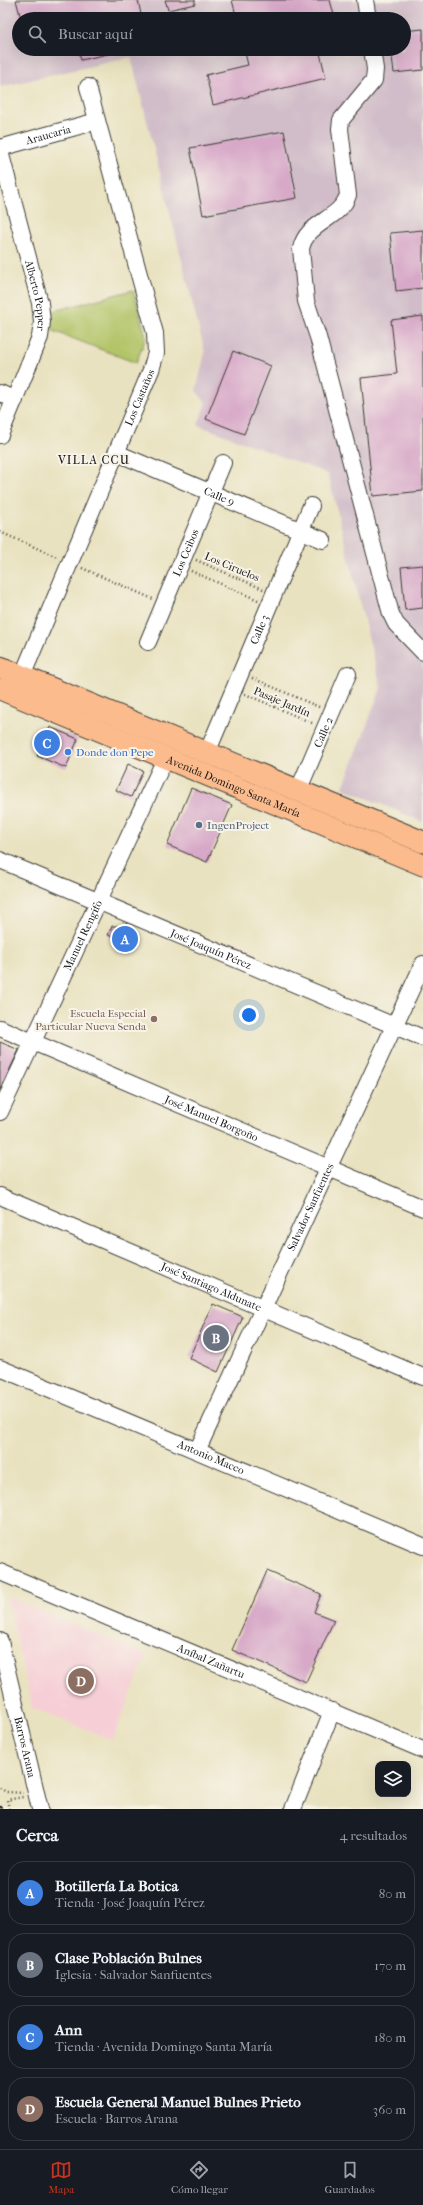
<!DOCTYPE html>
<html lang="es">
<meta charset="utf-8">
<style>
:root{--surface:#171b24;--page:#20242c;--text:#f1f3f6;--muted:#9ea1a6;--line:#363941;--accent:#c8321e}
body{margin:0;font-family:"IM FELL French Canon",serif;background:var(--page);color:var(--text)}
.controls{position:absolute;right:12px;bottom:12px;display:grid;overflow:hidden;border-radius:8px;box-shadow:0 4px 16px #0002}
.controls button{width:36px;height:36px;display:grid;place-items:center;padding:0;border:0;border-bottom:1px solid var(--line);background:var(--surface);color:var(--text);font:20px sans-serif}
.you{position:absolute;left:249px;top:1015px;width:14px;height:14px;margin:-10px;border:3px solid #fff;border-radius:50%;background:#1a73e8;box-shadow:0 0 0 6px #1a73e833}
.badge{display:grid;place-items:center;width:26px;height:26px;border-radius:50%;background:var(--accent);color:#fff;font-size:13px;font-weight:700}
.pin{position:absolute;translate:-50% -50%;border:2px solid #fff;box-shadow:0 1px 4px #0006}
.list{margin:0;padding:0;list-style:none}
h2{display:flex;justify-content:space-between;align-items:center;height:52px;margin:0;padding:0 16px;font-size:17px}
h2 small{font-size:13px;font-weight:400;color:var(--muted)}
.list li{display:grid;grid-template-columns:26px 1fr auto;gap:12px;align-items:center;box-sizing:border-box;height:64px;margin:0 8px 8px;padding:0 8px;border:1px solid var(--line);border-radius:16px}
.list b{display:block;font-size:15px;white-space:nowrap}
.list p{margin:0;font-size:13px;white-space:nowrap;color:var(--muted)}
.list em{font-size:13px;font-style:normal;color:var(--muted)}
.icon{flex:none;width:22px;height:22px;fill:none;stroke:currentColor;stroke-width:2;stroke-linecap:round;stroke-linejoin:round}
.map{position:relative;flex:none;width:423px;height:1809px;overflow:hidden}
.search{position:absolute;background:var(--surface);box-shadow:0 4px 16px #0002;left:12px;right:12px;top:12px;height:44px;display:flex;align-items:center;gap:10px;box-sizing:border-box;padding:0 14px;border-radius:22px;color:var(--muted);font-size:15px}
.sheet{height:340px;background:var(--surface)}
nav{display:flex;justify-content:space-around;align-items:center;box-sizing:border-box;height:56px;border-top:1px solid var(--line);background:var(--surface);font-size:11px;color:var(--muted)}
nav a{display:grid;justify-items:center;gap:2px}
nav .on{color:var(--accent)}
.map>svg:first-child{display:block}
</style>
<div class="map">
<svg width="423" height="1809" viewBox="0 0 423 1809">
<rect width="100%" height="100%" fill="#f7f3e8"/>
<filter id="ink" filterUnits="userSpaceOnUse"><feTurbulence type="fractalNoise" baseFrequency=".025" numOctaves="2"/><feDisplacementMap in="SourceGraphic" scale="8" xChannelSelector="R" yChannelSelector="G"/><feConvolveMatrix kernelMatrix="1 2 1 2 8 2 1 2 1" color-interpolation-filters="sRGB"/></filter>
<filter id="wash" filterUnits="userSpaceOnUse"><feTurbulence type="fractalNoise" baseFrequency=".012" numOctaves="4" result="noise"/><feDisplacementMap in="SourceGraphic" scale="16" xChannelSelector="R" yChannelSelector="G"/><feGaussianBlur stdDeviation="0.9" result="paint"/><feColorMatrix in="noise" values="0 0 0 0 0 0 0 0 0 0 0 0 0 0 0 0 0 1.4 0 .05"/><feComposite in="paint" operator="in"/></filter>
<g filter="url(#wash)">
<rect width="100%" height="100%" fill="#e9e2c0"/>
<!-- built -->
<path fill="#f6cfd6" d="M7,1597L147,1655L112,1740L32,1708Z"/>
<!-- industrial -->
<path fill="#d1bdc9" fill-rule="evenodd" d="M0,0H423V822L343,788L381,688L328,474L198,425L206,402L196,391L205,353L131,57L0,87ZM19,19H404V49H19Z"/>
<!-- green -->
<path fill="#b2c467" stroke="#677042" d="M133,290L146,337L136,363L51,330L50,312Z"/>
<g id="blocks">
<!-- building -->
<path fill="#d7a8c8" d="M16,0H138L142,19H21Z
M165,0H195V4L168,10Z
M232,0H330L335,19H237Z
M423,29V70L394,73L391,49H404V31Z
M78,49H112V53L81,60Z
M244,49H319L326,78L213,105L206,75L248,65Z
M284,131L297,198L203,215L190,148Z
M423,230V288L396,291L390,233Z
M423,316V491L373,496L361,378L397,374L391,320Z
M233,351L271,366L244,434L206,419Z
M423,565V608L405,610L401,567Z
M50,727L78,739L66,768L37,756Z
M128,764L143,771L131,797L116,790Z
M191,788L232,805L207,862L167,845Z
M112,926H119L134,933L129,944L108,935Z
M0,1042L19,1050L0,1090Z
M213,1304L243,1317L218,1372L189,1358Z
M267,1571L321,1594L314,1612L334,1620L306,1682L232,1650Z"/>
</g>
</g>
<g filter="url(#ink)">
<use href="#blocks" fill-opacity="0" stroke="#3b3a35" stroke-width="1"/>
<g fill="none" stroke-linecap="round" stroke-linejoin="round">
<!-- minor casing -->
<g stroke="#3b3a35" stroke-width="18">
<g id="minor">
<path d="M365,0L368,19"/>
<path d="M372,49L375,69L374,80L341,120L340,129L348,195C340,220 306,222 301,249L306,301L318,337L391,614L396,624L423,652"/>
<path id="s1" d="M0,148L97,121"/>
<path id="s2" d="M0,151L40,303L42,322L40,337L0,435"/>
<path d="M0,393L15,400"/>
<path id="s3" d="M117,453L323,540"/>
<path id="s4" d="M148,642L223,463"/>
<path id="s5" d="M18,686L151,370L156,353L155,333L88,87"/>
<path id="s6" d="M207,753L311,506"/>
<path id="s7" d="M298,791L348,674"/>
<path id="s8" d="M0,860L423,1038"/>
<path id="s9" d="M0,1028L423,1208"/>
<path id="s10" d="M0,1112L165,759"/>
<path id="s11" d="M0,1196L423,1377"/>
<path id="s12" d="M0,1368L423,1546"/>
<path id="s13" d="M197,1451L423,964"/>
<path id="s14" d="M0,1572L423,1750"/>
<path id="s15" d="M0,1641L40,1809"/>
<path d="M293,1809L332,1711"/>
</g>
</g>
<!-- major casing -->
<g stroke="#3b3a35" stroke-width="23">
<g id="major">
<path d="M0,667L423,842"/>
<path id="s16" d="M0,689L423,865"/>
</g>
</g>
<!-- path -->
<path stroke="#3b3a35" stroke-width="2.5" stroke-dasharray="1 3" stroke-linecap="butt" d="M0,532L57,557
M196,560L263,589
M82,568L153,599
M191,571L258,600
M252,678L319,707
M245,694L312,723
M0,1788L6,1792L23,1793
M9,1809L7,1800L23,1797"/>
<!-- minor -->
<use href="#minor" stroke="#fff" stroke-width="16"/>
<!-- major -->
<use href="#major" stroke="#fbbb8d" stroke-width="21"/>
<!-- rail casing -->
<g stroke="#1c1c1c" stroke-width="4.5">
<path id="rail" d="M0,1808V1809"/>
</g>
<!-- rail -->
<use href="#rail" stroke="#f7f3e8" stroke-width="3" stroke-dasharray="9" stroke-linecap="butt"/>
</g>
</g>
<!-- markers -->
<circle fill="#3f7fe0" stroke="#f7f3e8" stroke-width="1.5" cx="68" cy="752" r="4"/>
<circle fill="#5c6f8a" stroke="#f7f3e8" stroke-width="1.5" cx="199" cy="825" r="4"/>
<circle fill="#8d6e63" stroke="#f7f3e8" stroke-width="1.5" cx="154" cy="1019" r="4"/>
<g text-anchor="middle" dominant-baseline="central" stroke-width="4" stroke-linejoin="round" paint-order="stroke">
<!-- street labels -->
<g font-size="11" fill="#1c1c1c" stroke="#f7f3e8">
<text stroke="none"><textPath href="#s1" startOffset="50">Araucaria</textPath></text>
<text stroke="none"><textPath href="#s2" startOffset="149">Alberto Pepper</textPath></text>
<text stroke="none"><textPath href="#s5" startOffset="313">Los Castaños</textPath></text>
<text stroke="none"><textPath href="#s3" startOffset="111">Calle 9</textPath></text>
<text stroke="none"><textPath href="#s4" startOffset="97">Los Ceibos</textPath></text>
<text transform="translate(232 567) rotate(23)">Los Ciruelos</text>
<text stroke="none"><textPath href="#s6" startOffset="134">Calle 3</textPath></text>
<text transform="translate(282 702) rotate(23)">Pasaje Jardín</text>
<text stroke="none"><textPath href="#s7" startOffset="64">Calle 2</textPath></text>
<text stroke="none"><textPath href="#s16" startOffset="253">Avenida Domingo Santa María</textPath></text>
<text stroke="none"><textPath href="#s10" startOffset="195">Manuel Rengifo</textPath></text>
<text stroke="none"><textPath href="#s8" startOffset="229">José Joaquín Pérez</textPath></text>
<text stroke="none"><textPath href="#s9" startOffset="230">José Manuel Borgoño</textPath></text>
<text stroke="none"><textPath href="#s13" startOffset="269">Salvador Sanfuentes</textPath></text>
<text stroke="none"><textPath href="#s11" startOffset="230">José Santiago Aldunate</textPath></text>
<text stroke="none"><textPath href="#s12" startOffset="229">Antonio Maceo</textPath></text>
<text stroke="none"><textPath href="#s14" startOffset="229">Aníbal Zañartu</textPath></text>
<text stroke="none"><textPath href="#s15" startOffset="109">Barros Arana</textPath></text>
</g>
<!-- shop labels -->
<g font-size="11" fill="#366cbe" stroke="#f7f3e8" text-anchor="start">
<text x="76" y="752">Donde don Pepe</text>
</g>
<!-- service labels -->
<g font-size="11" fill="#4e5e75" stroke="#f7f3e8" text-anchor="start">
<text x="207" y="825">IngenProject</text>
</g>
<!-- education labels -->
<g font-size="11" fill="#785e54" stroke="#f7f3e8" text-anchor="end">
<text x="146" y="1013">Escuela Especial<tspan x="146" dy="13">Particular Nueva Senda</tspan></text>
</g>
<!-- neighbourhood labels -->
<g font-size="12" letter-spacing="1" fill="#1c1c1c" stroke="#f7f3e8">
<text x="94" y="460">VILLA CCU</text>
</g>
</g>
</svg>
<div class="controls">
<button><svg class="icon" aria-label="layers" viewBox="0 0 24 24"><path d="M12 4l9 5-9 5-9-5zM3 14l9 5 9-5"/></svg></button>
</div>
<div class="you"></div>
<div class="pin badge" style="left:125px;top:939px;background:#3f7fe0">A</div>
<div class="pin badge" style="left:216px;top:1338px;background:#6b7280">B</div>
<div class="pin badge" style="left:47px;top:743px;background:#3f7fe0">C</div>
<div class="pin badge" style="left:81px;top:1681px;background:#8d6e63">D</div>
<div class="search"><svg class="icon" aria-label="search" viewBox="0 0 24 24"><circle cx="10" cy="10" r="6"/><path d="M15 15l6 6"/></svg>Buscar aquí</div>
</div>
<section class="sheet">
<h2>Cerca<small>4 resultados</small></h2>
<ul class="list">
<li><span class="badge" style="background:#3f7fe0">A</span><div><b>Botillería La Botica</b><p>Tienda · José Joaquín Pérez</p></div><em>80 m</em></li>
<li><span class="badge" style="background:#6b7280">B</span><div><b>Clase Población Bulnes</b><p>Iglesia · Salvador Sanfuentes</p></div><em>170 m</em></li>
<li><span class="badge" style="background:#3f7fe0">C</span><div><b>Ann</b><p>Tienda · Avenida Domingo Santa María</p></div><em>180 m</em></li>
<li><span class="badge" style="background:#8d6e63">D</span><div><b>Escuela General Manuel Bulnes Prieto</b><p>Escuela · Barros Arana</p></div><em>360 m</em></li>
</ul>
</section>
<nav>
<a class="on"><svg class="icon" aria-label="map" viewBox="0 0 24 24"><path d="M3 6l6-2 6 2 6-2v14l-6 2-6-2-6 2zM9 4v14M15 6v14"/></svg>Mapa</a>
<a><svg class="icon" aria-label="directions" viewBox="0 0 24 24"><path d="M12 3l9 9-9 9-9-9zM9 14v-3h6M13 9l2 2-2 2"/></svg>Cómo llegar</a>
<a><svg class="icon" aria-label="saved" viewBox="0 0 24 24"><path d="M7 4h10v16l-5-4-5 4z"/></svg>Guardados</a>
</nav>
